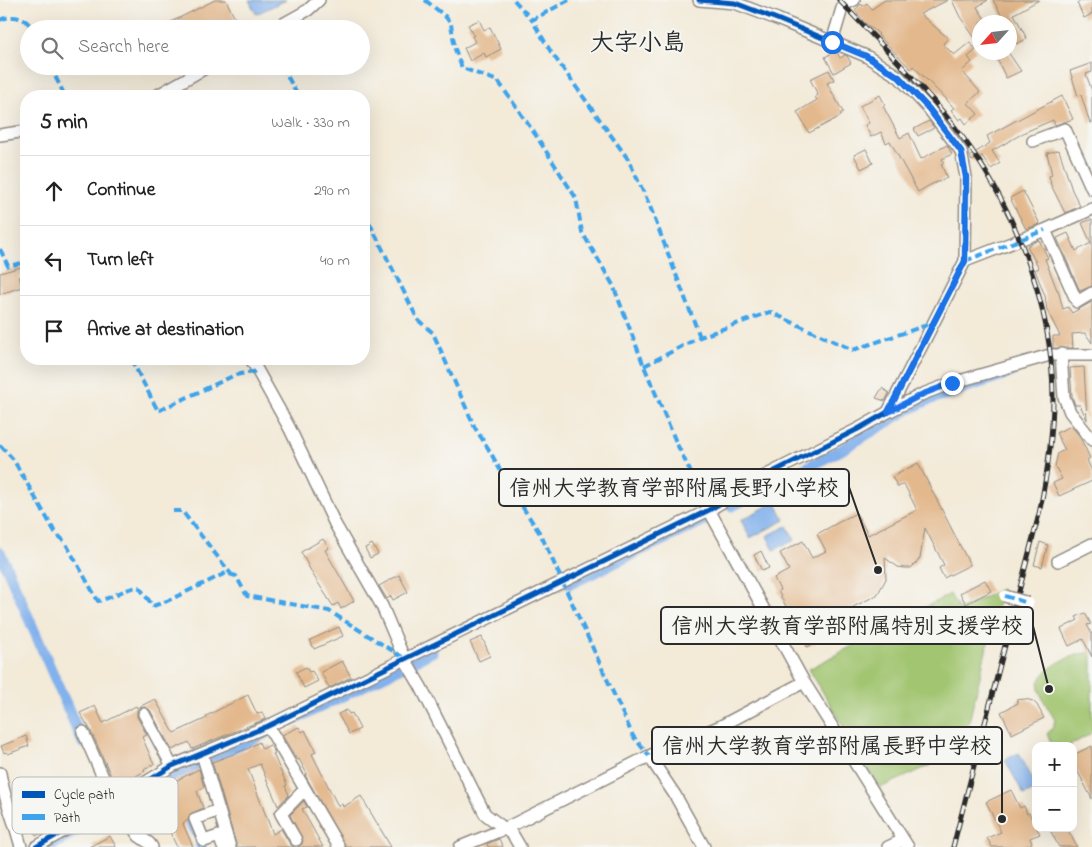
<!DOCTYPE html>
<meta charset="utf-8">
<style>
:root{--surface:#fff;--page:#f6f6f6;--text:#222;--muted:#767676;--line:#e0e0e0}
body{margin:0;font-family:"Indie Flower","Klee One",sans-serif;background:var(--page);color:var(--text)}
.controls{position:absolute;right:15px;bottom:15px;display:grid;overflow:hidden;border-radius:10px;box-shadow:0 5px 20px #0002}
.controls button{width:45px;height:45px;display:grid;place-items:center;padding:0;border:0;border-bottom:1px solid var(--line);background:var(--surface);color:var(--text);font:25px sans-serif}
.compass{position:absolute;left:972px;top:15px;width:45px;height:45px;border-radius:50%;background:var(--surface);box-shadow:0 5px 20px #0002;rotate:243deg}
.stop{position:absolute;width:15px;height:15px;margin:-11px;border:4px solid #1a73e8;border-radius:50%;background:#fff}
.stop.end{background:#1a73e8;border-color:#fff;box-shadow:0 1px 5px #0008}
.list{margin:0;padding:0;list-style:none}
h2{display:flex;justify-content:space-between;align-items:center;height:65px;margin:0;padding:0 20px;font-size:21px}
h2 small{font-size:16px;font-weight:400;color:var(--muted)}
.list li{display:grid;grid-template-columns:32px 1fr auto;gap:15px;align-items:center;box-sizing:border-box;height:70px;padding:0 20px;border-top:1px solid var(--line)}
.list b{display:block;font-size:19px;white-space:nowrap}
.list em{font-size:16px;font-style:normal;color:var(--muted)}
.icon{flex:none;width:28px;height:28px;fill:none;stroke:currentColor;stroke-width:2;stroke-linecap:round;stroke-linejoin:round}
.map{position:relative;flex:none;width:1092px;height:847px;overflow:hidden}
.search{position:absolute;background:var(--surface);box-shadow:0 5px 20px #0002;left:20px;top:20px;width:350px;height:55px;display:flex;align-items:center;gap:12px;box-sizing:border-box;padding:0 18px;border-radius:28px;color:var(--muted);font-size:19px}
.panel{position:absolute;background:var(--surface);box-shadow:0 5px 20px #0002;left:20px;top:90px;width:350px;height:275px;border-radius:20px}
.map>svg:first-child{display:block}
</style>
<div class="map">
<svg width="1092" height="847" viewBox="0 0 1092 847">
<rect width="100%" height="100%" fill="#f6f6f2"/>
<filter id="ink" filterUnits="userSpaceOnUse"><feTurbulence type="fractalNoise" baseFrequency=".02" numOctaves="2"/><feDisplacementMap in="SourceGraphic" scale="10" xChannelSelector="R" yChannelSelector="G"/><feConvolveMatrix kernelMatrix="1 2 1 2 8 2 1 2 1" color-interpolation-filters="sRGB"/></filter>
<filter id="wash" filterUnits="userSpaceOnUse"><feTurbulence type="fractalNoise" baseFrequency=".0096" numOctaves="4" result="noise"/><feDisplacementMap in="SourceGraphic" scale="20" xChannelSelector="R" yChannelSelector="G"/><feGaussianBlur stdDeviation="1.12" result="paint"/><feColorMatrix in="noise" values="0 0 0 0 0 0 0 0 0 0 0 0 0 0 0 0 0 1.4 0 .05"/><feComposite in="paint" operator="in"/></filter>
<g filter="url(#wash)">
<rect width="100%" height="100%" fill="#f3ead8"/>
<!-- green -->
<path fill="#a1c56f" stroke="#66784d" d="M1001,589L962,751L880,788L809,669L950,594L959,610Z
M1092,651V733L1069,746H1053L1047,734L1053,727L1055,720C1050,711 1042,700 1039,689C1035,673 1064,658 1077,655C1082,653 1087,654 1092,651Z"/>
<!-- water -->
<path fill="#82b1ec" stroke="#566e8c" d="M249,0H286L256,14Z
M775,502L785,520L750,538L741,520Z
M787,526L795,540L774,550L767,536Z
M1019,753L1036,786V789L1024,795L1005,760Z"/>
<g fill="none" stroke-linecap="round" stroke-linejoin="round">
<!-- canal -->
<path stroke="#82b1ec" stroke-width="11" d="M732,506L841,450L907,410L928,400L1012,372
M0,552L83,743
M570,584L709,518
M411,663L432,652
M293,720L404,666
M209,758L264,734
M122,804L167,778L199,763
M181,807L200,837L201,847
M49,847L112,810"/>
</g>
<g id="blocks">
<!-- building -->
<path fill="#e3b88c" d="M215,0H226L240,29H157Z
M885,0H948L920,14L948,38L943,44L954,55L970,42L976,50L968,57L972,62L962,71L980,92L968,103L978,114L966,124L962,118L959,120L951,110L954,108L940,92V93L913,66L911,69L878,35L879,34L865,23L855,10L861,4L863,6L867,3L872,9Z
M952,0H988L977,7L985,19L980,22V45L960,17Z
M993,0H1039L1014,14L1027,39L1016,44L1010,31V22H1006L1004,20Z
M1083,0H1092V14L1084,18L1077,3Z
M479,20L484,30L490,27L501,49L486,57L484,53L470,61L464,48L475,42L472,36L474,35L468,25Z
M834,52L835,54L837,52L840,58L845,55L847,56L851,63L834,73L825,57Z
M1006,52H1008L1021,71L1006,78L996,57Z
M1092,63V72L1086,74L1092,91V123H1090L1081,95L1078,96L1070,71Z
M829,70L834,80L827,83L843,112L840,114L841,116L809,133L797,112L817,100L815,97L818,95L810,79Z
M880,95L885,105L883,106L900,138L909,133L921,159L947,145L952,154L942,159L944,163L941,164L947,178L930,185L918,192L890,141L886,143L881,132L871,137L865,125L869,123L860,106Z
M1062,96L1073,119L1055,125L1053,120L1025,132L992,151L1000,163L991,169L982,156L972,161L970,156L990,143L987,136Z
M929,121L934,128L918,136L914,129Z
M866,149L873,163L861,169L854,155Z
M1059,150L1072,190L1080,206L1065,213L1050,183H1051L1049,176L1052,175L1047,153Z
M1023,191L1040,224L1026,229L1010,198Z
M1092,219V286L1080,291L1057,238L1068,233L1076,251L1091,243L1082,223Z
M1039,240L1048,258L1045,259L1057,290H1058L1063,309L1068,307L1072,313L1092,302V343L1085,333L1072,334L1073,348H1053V336H1060L1047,310L1045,296L1035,270L1039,268L1027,246Z
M21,267L23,275L19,276L22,287L0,294V273Z
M1084,367L1087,420L1080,405H1075L1072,396L1070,368Z
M882,388L889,393L885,401L876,398Z
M1071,426L1079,435L1090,458L1087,460L1092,471V481L1059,496L1053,483L1062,479L1055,466L1058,453L1065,450L1056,433Z
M918,463L970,565L944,578L939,568L944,565L925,528L920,558L916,563L911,568H904L898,567L885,558L886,579L877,595L841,613L850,630L837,636L836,632L807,647L778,591L780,590L774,578L789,570L780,553L803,541L812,558L826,551L817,534L856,513L868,535L917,510L904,484L898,487L892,477Z
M323,539L329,548L325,550L354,601L341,609L338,603L333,606L313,575L301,552Z
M1040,542L1048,545L1042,567L1034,565Z
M372,544L378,554L370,558L365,548Z
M761,551L769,568L762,571L754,555Z
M399,575L408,592L393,600L391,596L387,599L379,586Z
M985,580L991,591L966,604L960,593Z
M1085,613L1091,624L1087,625L1092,634V657L1083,639L1069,646L1061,629L1078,620L1076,617Z
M339,627L343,636L314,649L310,640Z
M482,637L490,656L479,661L470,642Z
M342,661L351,677L329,688L321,672Z
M306,667L309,672L312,671L318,681L304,688L296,672Z
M248,695L257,714L262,712L265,719L192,749L189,742L172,750L150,710L145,707L140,708L137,710V717L147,735L142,737L154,764L144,769L145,771L136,776L137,779L120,790L119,788L117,789L90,729L80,713L95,706L103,723L136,706L137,708L155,699L174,733L207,718L206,716Z
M1025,699L1033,701L1037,705L1044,718L1012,734L1001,712L1018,703L1016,700Z
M347,710L349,714L352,713L360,729L349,734L338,714Z
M299,727L302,732L305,730L316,752L312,754L338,806L342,804L343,807L361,796L391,847H346L305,775L307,774L299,759L297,760L282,735Z
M26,736L29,746L8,754L7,752L4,753L1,746Z
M259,742L262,749L270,745L275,753L273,754L287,785L285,786L289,795L278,806L260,764L248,769L273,834L281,829L290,844L294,847H237L212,761V762L247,749Z
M1092,746V799L1073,762V755Z
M199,769L204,787L197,791L203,808L190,814L188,820L183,824L193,847H177L167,826L150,835L141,818L139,819L130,804Z
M1011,790L1020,808L1024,806L1027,814L1029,813L1040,834L1030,838L1032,843L1024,847H992L987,838L1001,832L986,802Z
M32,791L45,822L69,812L68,809L79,805L82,812L36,836L31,822L28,823L19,803L26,800L24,794Z
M304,801L307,807L302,809L323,847H298L302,844L303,840L290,815Z
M1049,828H1067L1077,847H1059Z
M110,836L116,847H89Z
M499,839L503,847H488L487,844Z"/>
</g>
</g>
<g filter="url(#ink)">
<use href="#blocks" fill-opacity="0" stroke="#8f8a82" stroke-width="1"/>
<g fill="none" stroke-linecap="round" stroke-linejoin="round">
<!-- street casing -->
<g stroke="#8f8a82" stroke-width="14">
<path id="street" d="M274,29L308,10L319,0
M832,42L843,5L854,0
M156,96L209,66
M0,135L26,131
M1033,141L1065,129L1092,189
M1092,209L1045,230L1077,302L1092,293
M965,261L1045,230
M1061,354L1064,397L1070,412L1092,440
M251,359L290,429L335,524L382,606L404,658L421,687L485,814L513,835L520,847
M888,412L923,394L952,383L1050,355H1092
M709,510L804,682L908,847
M1058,561L1092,544
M144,714L172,766
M268,726L339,847
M83,732L114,802L139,836L149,843L152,847
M202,754L230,847
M649,756L675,795L704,847
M0,773C4,799 15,822 21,847
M219,810L195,819L204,841L219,836L223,847
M296,840L281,814L305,789
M36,847L114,802L172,766L268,726L709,510L765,476L858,429L888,412L965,261L966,177L961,151L929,109L899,77L866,56L777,19L735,3L699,0
M460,847L504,829L649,756L721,726L804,682
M888,847L903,840"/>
</g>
<!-- street -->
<use href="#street" stroke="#fff" stroke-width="11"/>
<!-- rail casing -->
<g stroke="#2b2b2b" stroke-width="5">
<path id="rail" d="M839,0C876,40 917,79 951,122C1011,197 1053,301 1053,398C1053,437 1047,475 1039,514L953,847"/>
</g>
<!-- rail -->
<use href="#rail" stroke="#f6f6f2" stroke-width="3" stroke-dasharray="9" stroke-linecap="butt"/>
<!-- street-bridge casing -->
<g stroke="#8f8a82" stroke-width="14" stroke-linecap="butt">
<path id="street-bridge" d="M1005,596L1028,603"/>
</g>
<!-- street-bridge -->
<use href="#street-bridge" stroke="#fff" stroke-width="11"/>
<!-- quiet -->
<path stroke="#3ea3eb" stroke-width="4" stroke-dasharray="8 4" stroke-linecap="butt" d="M425,0L445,16L451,24L455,49L462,68L498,81L535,134L576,198L582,232L613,285L644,366L676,442L709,510
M514,0L532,20
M569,0L532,20L551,52L628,159L649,204L700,337
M0,20C12,14 27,17 32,29
M50,66L65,96
M282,66L298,96
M364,212L418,320L433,333L475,428L488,448L512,491L541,535L633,736L649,756
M0,249L8,266L26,262
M965,261L1045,230
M131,359L158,411L235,375L258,371
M644,366L700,337L770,312L853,350L933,323
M0,445L13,459L55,532L65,542L98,601C112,598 125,588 139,587L153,606L167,601L226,573L236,576L247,596L329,611L404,658
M173,511H182L231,574
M1005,596L1028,603"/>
<!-- cycleway casing -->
<g stroke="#f6f6f2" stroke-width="8">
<path id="cycleway" d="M36,847L114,802L172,766L268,726L709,510L765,476L858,429L888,412L965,261L966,177L961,151L929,109L899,77L866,56L777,19L735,3L699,0"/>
</g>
<!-- cycleway -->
<use href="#cycleway" stroke="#0057b8" stroke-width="5"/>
</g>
</g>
<g fill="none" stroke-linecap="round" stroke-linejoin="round" filter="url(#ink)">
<!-- route -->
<path stroke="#1a73e8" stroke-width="6" d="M832,42L866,56L899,77L929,109L961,151L966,177L965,261L888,412L923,394L952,383"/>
</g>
<g text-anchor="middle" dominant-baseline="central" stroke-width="4" stroke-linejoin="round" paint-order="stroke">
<!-- quarter labels -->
<g font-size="24" font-weight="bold" fill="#2b2b2b" stroke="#f6f6f2">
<text x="638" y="44">大字小島</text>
</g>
</g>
<!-- legend -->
<rect x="12" y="777" width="166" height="57" rx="8" fill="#f6f6f2" stroke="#b9b9b6" stroke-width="1"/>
<rect x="22" y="791" width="23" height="7" fill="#0057b8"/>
<rect x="22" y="814" width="23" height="6" fill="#3ea3eb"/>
<g font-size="14" fill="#2b2b2b">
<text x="54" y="799">Cycle path</text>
<text x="54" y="822">Path</text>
</g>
<!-- callouts -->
<path fill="none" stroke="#2b2b2b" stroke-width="2" d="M878 570L849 487M1049 689L1033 626M1002 819L1002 745"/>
<g fill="#2b2b2b" stroke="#f6f6f2" stroke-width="2">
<circle cx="878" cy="570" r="5"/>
<circle cx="1049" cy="689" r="5"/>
<circle cx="1002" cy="819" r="5"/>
</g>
<g fill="#f6f6f2" stroke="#2b2b2b" stroke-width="2">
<rect x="499" y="469" width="350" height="37" rx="5"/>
<rect x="661" y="607" width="372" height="37" rx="5"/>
<rect x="652" y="727" width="350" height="37" rx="5"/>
</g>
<g font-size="22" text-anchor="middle" font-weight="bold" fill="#2b2b2b">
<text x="674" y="495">信州大学教育学部附属長野小学校</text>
<text x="847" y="633">信州大学教育学部附属特別支援学校</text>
<text x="827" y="753">信州大学教育学部附属長野中学校</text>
</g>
</svg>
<div class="controls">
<button>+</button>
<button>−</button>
</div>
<svg class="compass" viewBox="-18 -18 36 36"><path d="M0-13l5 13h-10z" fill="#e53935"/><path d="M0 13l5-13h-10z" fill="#767676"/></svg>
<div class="stop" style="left:832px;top:42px"></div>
<div class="stop end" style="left:952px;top:383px"></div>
<div class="search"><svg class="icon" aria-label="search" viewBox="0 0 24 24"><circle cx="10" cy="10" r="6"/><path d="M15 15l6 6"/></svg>Search here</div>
<section class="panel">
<h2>5 min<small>Walk · 330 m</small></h2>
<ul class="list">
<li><svg class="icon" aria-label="ahead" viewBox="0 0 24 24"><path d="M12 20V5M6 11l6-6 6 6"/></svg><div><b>Continue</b></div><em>290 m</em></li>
<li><svg class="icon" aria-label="left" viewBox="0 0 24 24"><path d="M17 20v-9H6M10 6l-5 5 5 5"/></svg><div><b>Turn left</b></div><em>40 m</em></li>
<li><svg class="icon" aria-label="arrive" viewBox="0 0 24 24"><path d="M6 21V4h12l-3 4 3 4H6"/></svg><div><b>Arrive at destination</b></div></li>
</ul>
</section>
</div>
